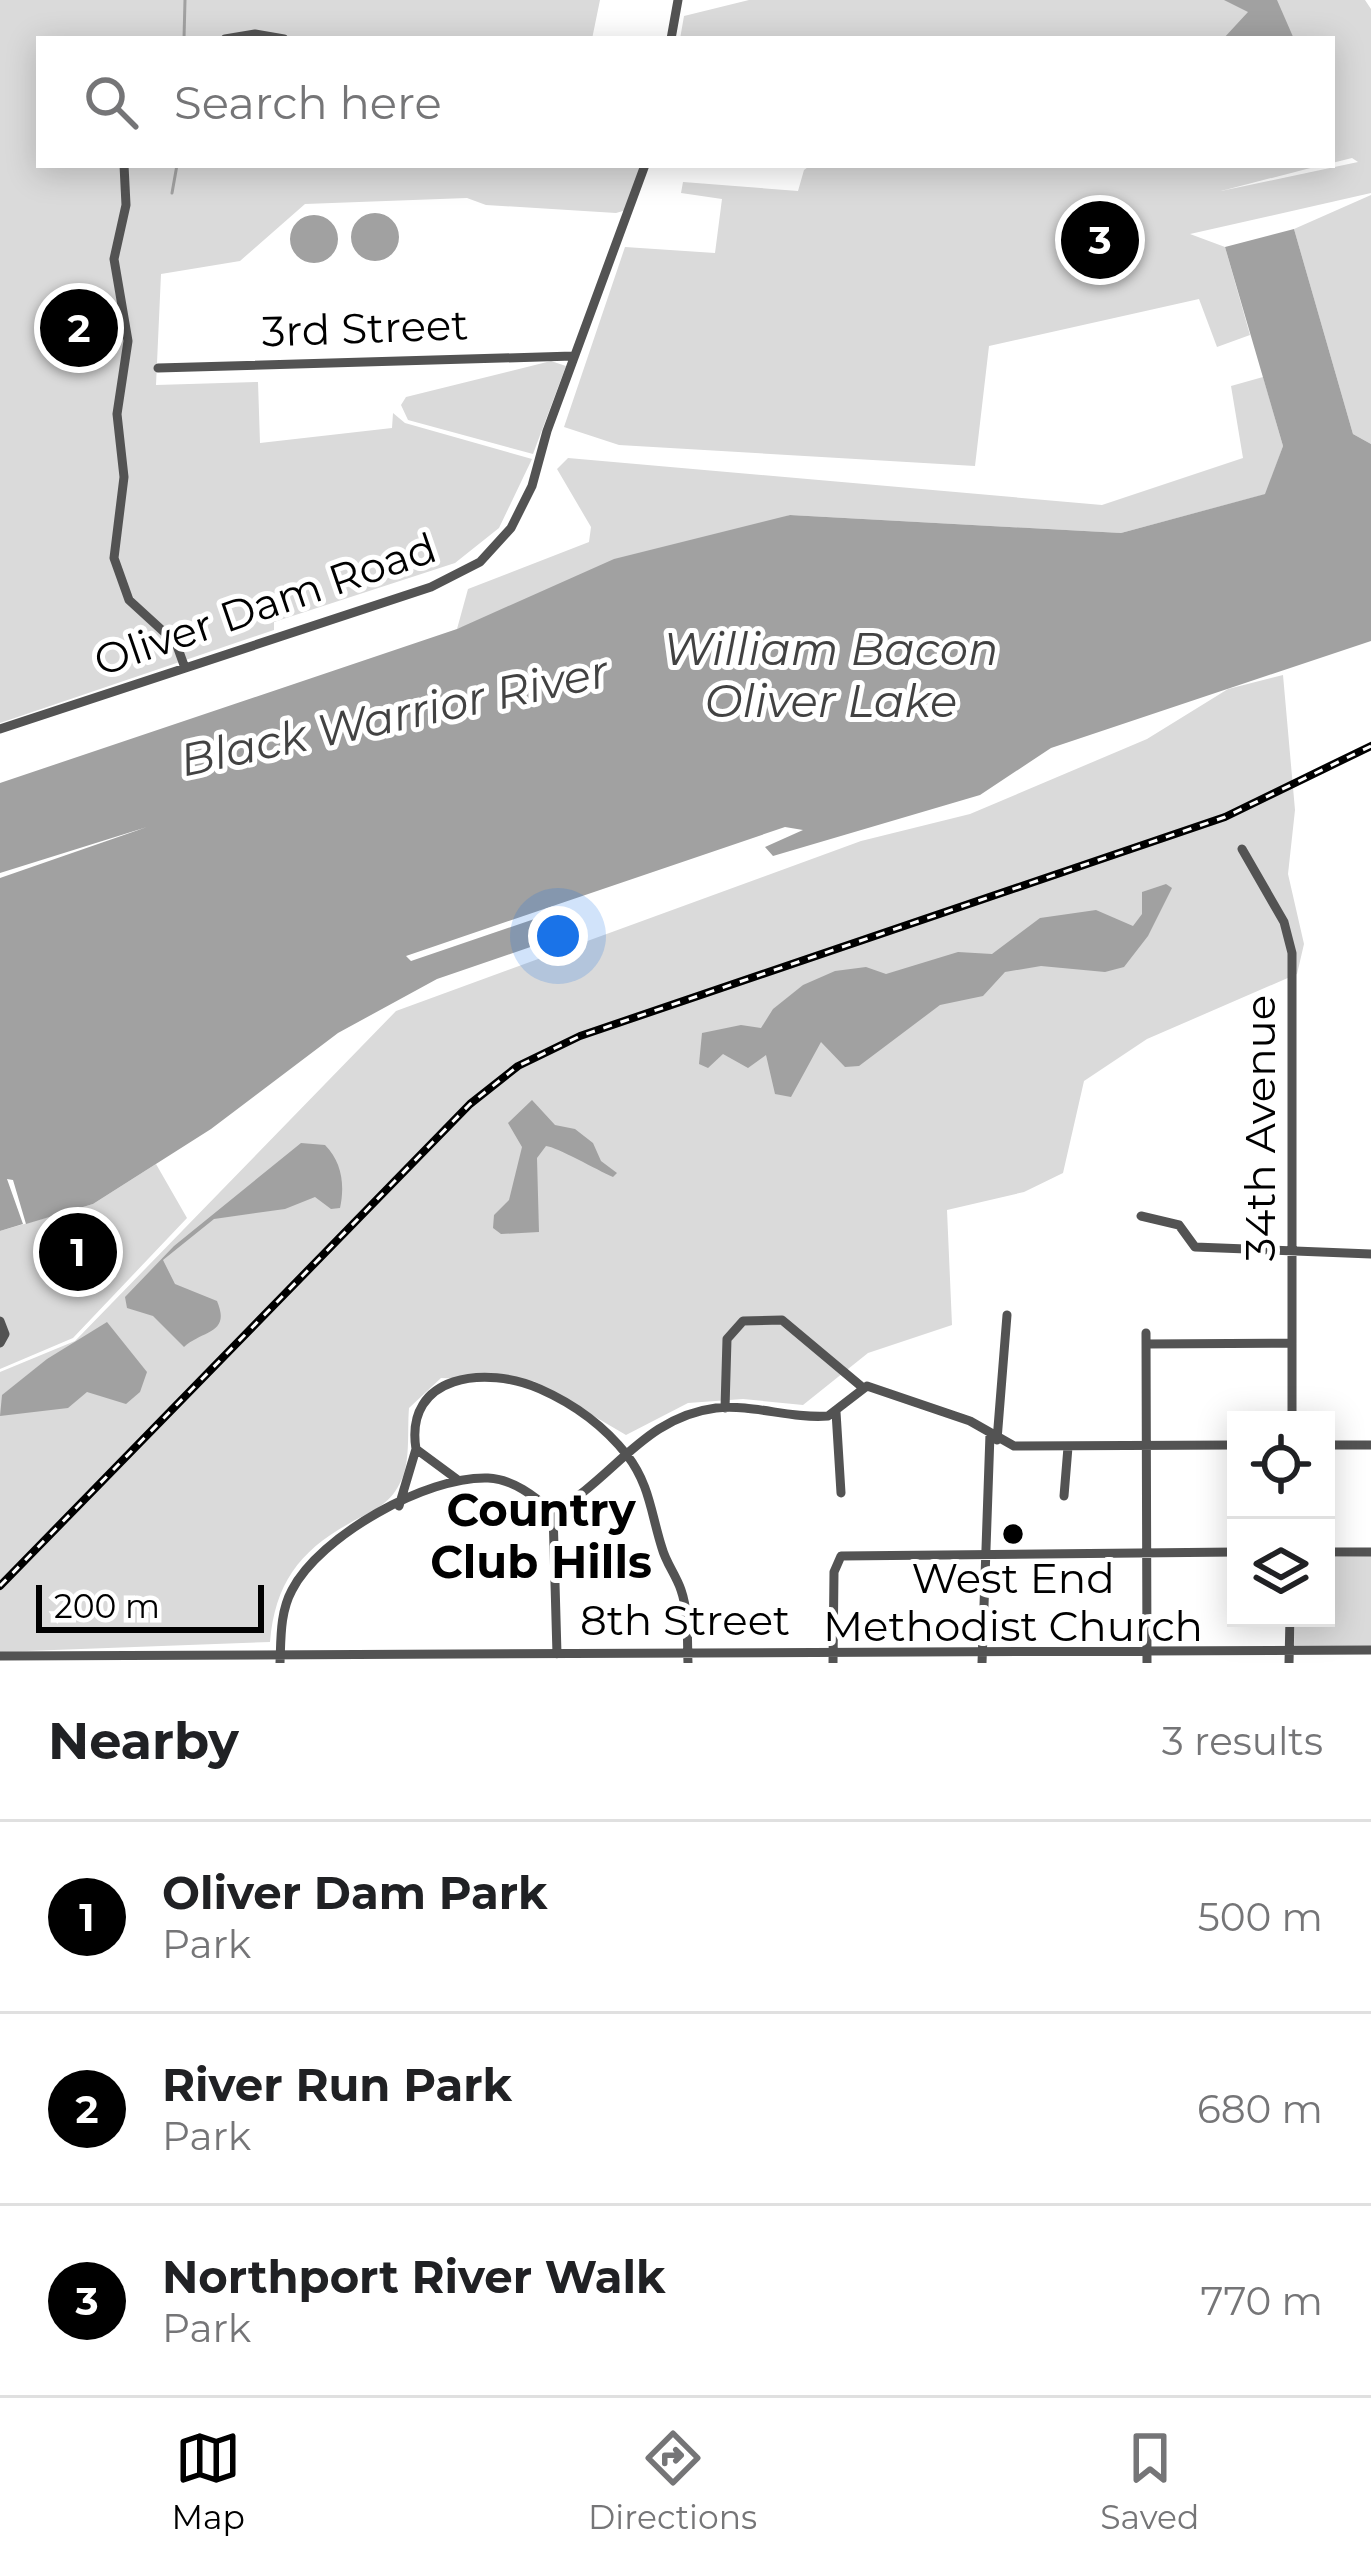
<!DOCTYPE html>
<style>
:root{--surface:#fff;--page:#f2f2f2;--text:#202124;--muted:#757577;--line:#e0e0e0;--accent:#000}
body{margin:0;font-family:Montserrat,sans-serif;background:var(--page);color:var(--text)}
.controls{position:absolute;right:36px;bottom:36px;display:grid;overflow:hidden;border-radius:0px;box-shadow:0 6px 30px #0003}
.controls button{width:108px;height:108px;display:grid;place-items:center;padding:0;border:0;border-bottom:3px solid var(--line);background:var(--surface);color:var(--text);font:60px sans-serif}
.scale{position:absolute;left:36px;bottom:30px;width:228px;box-sizing:border-box;padding-left:12px;border:6px solid #000;border-top:0;font-size:33px;line-height:42px;white-space:nowrap;color:#000;-webkit-text-stroke:9px #fff;paint-order:stroke}
.you{position:absolute;left:558px;top:936px;width:42px;height:42px;margin:-30px;border:9px solid #fff;border-radius:50%;background:#1a73e8;box-shadow:0 0 0 18px #1a73e833}
.badge{display:grid;place-items:center;width:78px;height:78px;border-radius:50%;background:var(--accent);color:#fff;font-size:39px;font-weight:700}
.pin{position:absolute;translate:-50% -50%;border:6px solid #fff;box-shadow:0 3px 12px #0006}
.list{margin:0;padding:0;list-style:none}
h2{display:flex;justify-content:space-between;align-items:center;height:156px;margin:0;padding:0 48px;font-size:51px}
h2 small{font-size:39px;font-weight:400;color:var(--muted)}
.list li{display:grid;grid-template-columns:78px 1fr auto;gap:36px;align-items:center;box-sizing:border-box;height:192px;padding:0 48px;border-top:3px solid var(--line)}
.list b{display:block;font-size:45px;white-space:nowrap}
.list p{margin:0;font-size:39px;white-space:nowrap;color:var(--muted)}
.list em{font-size:39px;font-style:normal;color:var(--muted)}
.icon{flex:none;width:66px;height:66px;fill:none;stroke:currentColor;stroke-width:2;stroke-linecap:round;stroke-linejoin:round}
.map{position:relative;flex:none;width:1371px;height:1663px;overflow:hidden}
.search{position:absolute;background:var(--surface);box-shadow:0 6px 30px #0003;left:36px;right:36px;top:36px;height:132px;display:flex;align-items:center;gap:30px;box-sizing:border-box;padding:0 42px;border-radius:0px;color:var(--muted);font-size:45px}
.sheet{height:732px;background:var(--surface)}
nav{display:flex;justify-content:space-around;align-items:center;box-sizing:border-box;height:168px;border-top:3px solid var(--line);background:var(--surface);font-size:33px;color:var(--muted)}
nav a{display:grid;justify-items:center;gap:6px}
nav .on{color:var(--accent)}
.map>svg:first-child{display:block}
</style>
<div class="map">
<svg width="1371" height="1663" viewBox="0 0 1371 1663">
<rect width="100%" height="100%" fill="#fff"/>
<!-- green -->
<path fill="#dadada" d="M0,0H600L592,39H39V165H645L630,209L616,213L486,205L467,198L305,204L240,261L161,274L156,385L258,382L260,443L392,428L393,413L405,423L532,459L499,528L455,563L274,622V630L0,723Z
M749,0H1365L1371,9V193L1190,234L1225,247L1250,335L1217,347L1199,299L989,346L975,466L619,445L564,427L625,247L715,253L722,199L681,193L683,182L798,191L804,170L811,165H1322L1221,191L1358,162L1352,158L1332,163V39H680L684,16Z
M1371,195V444L1353,434L1294,229Z
M551,361L566,366L533,454L408,420L401,405L406,397Z
M1263,377L1283,446L1266,494L1121,533L790,515L457,629L468,589L589,542L591,527L557,469L568,458L1102,505L1243,458L1231,386Z
M1283,675L1295,810L1288,874L1304,944L1297,974L1147,1039L1084,1081L1063,1173L1024,1192L947,1210L952,1325L868,1353L803,1405L743,1399L688,1403L626,1435L534,1381L441,1378L409,1408C407,1431 411,1464 400,1483C389,1506 371,1511 350,1523C299,1551 275,1584 270,1642L0,1652V1372L75,1341L396,1011L861,841L970,814L1147,739L1228,689Z
M156,1164L187,1218L73,1338L0,1369V1231L93,1204Z
M1371,1556V1646L1294,1647L1295,1618H1326V1557Z"/>
<!-- water -->
<path fill="#a1a1a1" d="M1224,0H1277L1294,39H1223L1248,12Z
M351 237a24 24 0 1 1 48 0a24 24 0 1 1-48 0Z
M290 239a24 24 0 1 1 48 0a24 24 0 1 1-48 0Z
M1294,229L1353,434L1371,444V641L1051,748L980,795L773,856L765,847L803,830L785,827L406,956L411,961L555,912L542,943L437,979L338,1033L211,1129L93,1204L26,1224L13,1180L7,1179L23,1224L0,1231V878L147,827L0,873V783L457,629L614,559L790,515L1121,533L1265,494L1283,446L1225,247Z
M1166,884L1172,888L1148,936L1124,967L1105,972L1041,966L1005,972L983,996L940,1005L859,1066L845,1067L821,1042L791,1097L775,1094L766,1055L748,1068L723,1054L708,1068L699,1064L702,1033L741,1025L761,1028L773,1009L803,985L835,971L866,967L886,974L958,952L992,954L1040,918L1096,910L1133,926L1142,914V892Z
M532,1100L555,1125L575,1129L593,1143L601,1161L617,1173L613,1177C597,1170 557,1147 546,1146L537,1158L539,1232L501,1234L493,1228L494,1215L509,1200L522,1147L508,1123Z
M301,1143L325,1145C342,1162 345,1185 340,1208L331,1209L315,1197L285,1209L214,1219L163,1260L175,1284L217,1301C231,1334 203,1330 184,1347L153,1316L127,1308L125,1297L174,1246Z
M107,1322L147,1372L140,1392L126,1404L87,1392L68,1408L0,1416L2,1395L47,1359Z"/>
<g fill="none" stroke-linecap="round" stroke-linejoin="round">
<!-- stream -->
<path stroke="#a1a1a1" stroke-width="3" d="M184,39L185,0
M172,193L177,165"/>
<!-- street -->
<path stroke="#535353" stroke-width="9" d="M225,39L255,34L284,39
M671,39L678,0
M124,165L126,205L114,259L128,341L117,414L124,477L114,558L129,600L176,643L185,668
M158,368L573,356
M0,729L431,587L480,562L511,528L532,486L547,431L645,165
M1242,849L1284,922L1292,953V1420
M1141,1216L1179,1225L1195,1247L1371,1254
M0,1321L5,1334L0,1343
M1146,1333L1147,1663
M1146,1344L1292,1343
M725,1408L727,1339L743,1321L782,1320L862,1387
M836,1412L841,1493
M997,1440L1007,1315
M1326,1445H1371
M458,1480L416,1449C404,1374 487,1365 540,1389C574,1404 604,1426 627,1455C650,1485 651,1514 662,1548C666,1563 676,1575 681,1590C689,1613 687,1639 688,1663
M1064,1496L1068,1447
M399,1506L416,1449
M553,1512C613,1480 643,1417 716,1408C753,1404 791,1419 828,1416L867,1386L970,1421L1014,1446L1236,1445
M1326,1552H1371
M0,1656L1371,1650
M280,1663C281,1638 280,1612 292,1590C320,1536 426,1476 488,1478C513,1479 534,1496 553,1512L557,1654
M833,1663L834,1572L841,1556L1236,1552
M982,1663L990,1434
M1289,1663L1290,1618"/>
<!-- rail casing -->
<g stroke="#000" stroke-width="8">
<path id="rail" d="M0,1586L470,1104L518,1066L580,1036L1225,817L1371,746"/>
</g>
<!-- rail -->
<use href="#rail" stroke="#fff" stroke-width="3" stroke-dasharray="9" stroke-linecap="butt"/>
</g>
<!-- markers -->
<circle fill="#000" stroke="#fff" stroke-width="4.5" cx="1013" cy="1534" r="12"/>
<g text-anchor="middle" dominant-baseline="central" stroke-width="10" stroke-linejoin="round" paint-order="stroke">
<!-- street labels -->
<g font-size="42" fill="#000" stroke="#fff">
<text transform="translate(365 328) rotate(-2)">3rd Street</text>
<text transform="translate(265 604) rotate(-19)">Oliver Dam Road</text>
<text transform="translate(1260 1128) rotate(-90)">34th Avenue</text>
<text x="685" y="1620">8th Street</text>
</g>
<!-- poi labels -->
<g font-size="42" fill="#000" stroke="#fff">
<text x="1013" y="1578">West End<tspan x="1013" dy="48">Methodist Church</tspan></text>
</g>
<!-- water labels -->
<g font-size="45" font-style="italic" fill="#424242" stroke="#fff">
<text x="831" y="648">William Bacon<tspan x="831" dy="52">Oliver Lake</tspan></text>
<text transform="translate(394 715) rotate(-12)">Black Warrior River</text>
</g>
<!-- neighbourhood labels -->
<g font-size="45" font-weight="bold" fill="#000" stroke="#fff">
<text x="541" y="1509">Country<tspan x="541" dy="52">Club Hills</tspan></text>
</g>
</g>
</svg>
<div class="controls">
<button><svg class="icon" aria-label="locate" viewBox="0 0 24 24"><circle cx="12" cy="12" r="6"/><path d="M12 2v4M12 18v4M2 12h4M18 12h4"/></svg></button>
<button><svg class="icon" aria-label="layers" viewBox="0 0 24 24"><path d="M12 4l9 5-9 5-9-5zM3 14l9 5 9-5"/></svg></button>
</div>
<div class="scale">200 m</div>
<div class="you"></div>
<div class="pin badge" style="left:78px;top:1252px">1</div>
<div class="pin badge" style="left:79px;top:328px">2</div>
<div class="pin badge" style="left:1100px;top:240px">3</div>
<div class="search"><svg class="icon" aria-label="search" viewBox="0 0 24 24"><circle cx="10" cy="10" r="6"/><path d="M15 15l6 6"/></svg>Search here</div>
</div>
<section class="sheet">
<h2>Nearby<small>3 results</small></h2>
<ul class="list">
<li><span class="badge">1</span><div><b>Oliver Dam Park</b><p>Park</p></div><em>500 m</em></li>
<li><span class="badge">2</span><div><b>River Run Park</b><p>Park</p></div><em>680 m</em></li>
<li><span class="badge">3</span><div><b>Northport River Walk</b><p>Park</p></div><em>770 m</em></li>
</ul>
</section>
<nav>
<a class="on"><svg class="icon" aria-label="map" viewBox="0 0 24 24"><path d="M3 6l6-2 6 2 6-2v14l-6 2-6-2-6 2zM9 4v14M15 6v14"/></svg>Map</a>
<a><svg class="icon" aria-label="directions" viewBox="0 0 24 24"><path d="M12 3l9 9-9 9-9-9zM9 14v-3h6M13 9l2 2-2 2"/></svg>Directions</a>
<a><svg class="icon" aria-label="saved" viewBox="0 0 24 24"><path d="M7 4h10v16l-5-4-5 4z"/></svg>Saved</a>
</nav>
